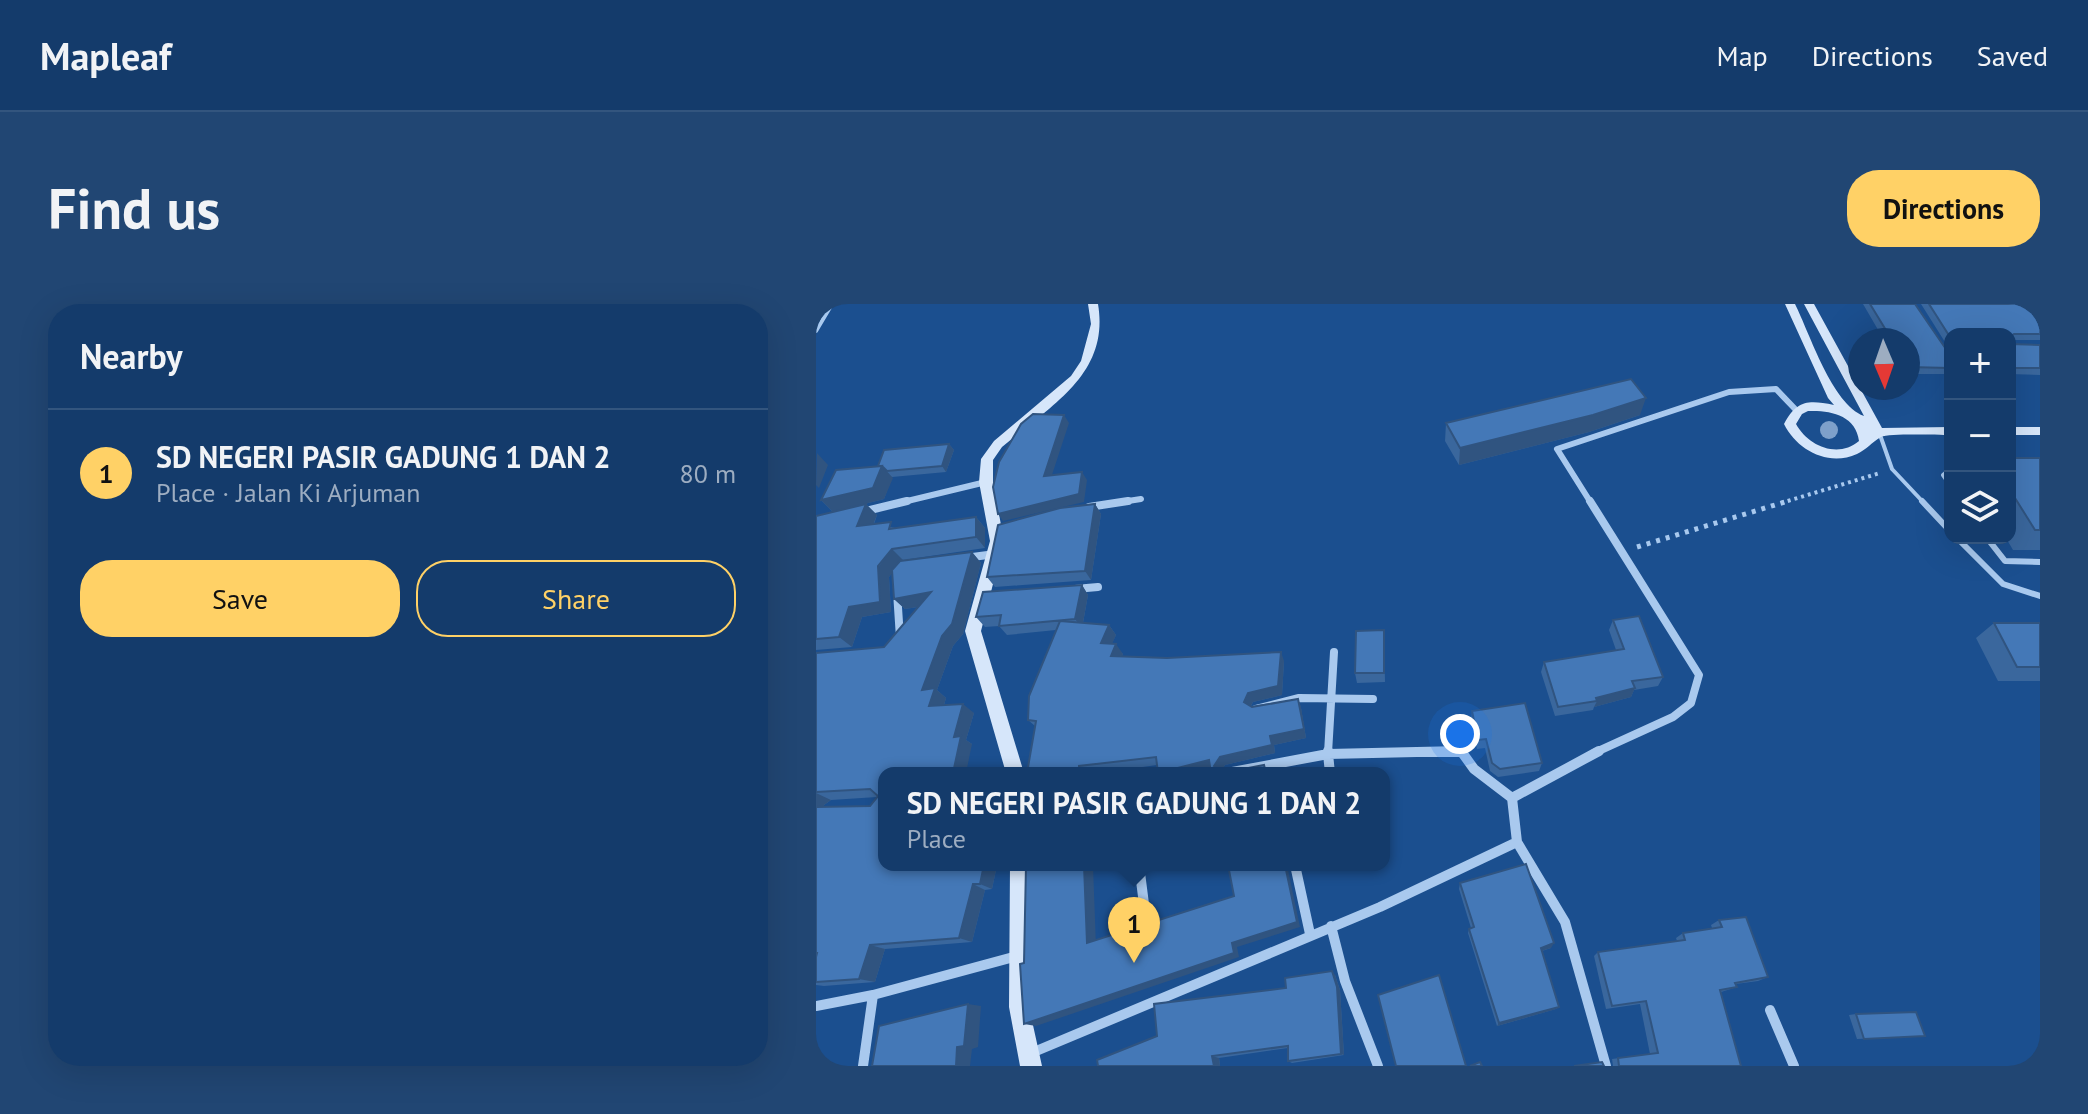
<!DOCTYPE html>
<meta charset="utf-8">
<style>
:root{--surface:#143b6b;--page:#214673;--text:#f1f3f6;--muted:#9dadc1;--line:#33557e;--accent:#ffd166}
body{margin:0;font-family:"PT Sans",sans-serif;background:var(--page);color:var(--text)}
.controls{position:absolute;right:24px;top:24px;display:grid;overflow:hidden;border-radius:16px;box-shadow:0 8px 32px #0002}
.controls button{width:72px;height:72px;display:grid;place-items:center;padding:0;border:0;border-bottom:2px solid var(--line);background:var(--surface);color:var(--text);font:40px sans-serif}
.compass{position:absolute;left:1032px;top:24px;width:72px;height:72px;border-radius:50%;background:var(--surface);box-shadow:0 8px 32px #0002;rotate:178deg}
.you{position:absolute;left:644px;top:430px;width:28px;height:28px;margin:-20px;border:6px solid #fff;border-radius:50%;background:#1a73e8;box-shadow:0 0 0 12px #1a73e833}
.badge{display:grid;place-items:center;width:52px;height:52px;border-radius:50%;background:var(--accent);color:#111;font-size:26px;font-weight:700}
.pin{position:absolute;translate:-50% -66px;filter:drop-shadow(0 2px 4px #0008)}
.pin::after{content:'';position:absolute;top:42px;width:28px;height:24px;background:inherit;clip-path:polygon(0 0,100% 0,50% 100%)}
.popup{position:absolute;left:62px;top:463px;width:512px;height:104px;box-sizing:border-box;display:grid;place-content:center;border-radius:16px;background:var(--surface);filter:drop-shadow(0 2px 6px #0005);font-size:26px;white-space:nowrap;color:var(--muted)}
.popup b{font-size:30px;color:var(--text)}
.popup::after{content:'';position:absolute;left:50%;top:100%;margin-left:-16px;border:16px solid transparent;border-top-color:var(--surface)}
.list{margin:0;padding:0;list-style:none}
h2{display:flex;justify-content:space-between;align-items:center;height:104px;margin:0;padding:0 32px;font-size:34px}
h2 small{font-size:26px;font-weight:400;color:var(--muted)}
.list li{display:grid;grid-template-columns:52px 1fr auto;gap:24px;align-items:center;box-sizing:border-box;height:128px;padding:0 32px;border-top:2px solid var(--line)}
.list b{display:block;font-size:30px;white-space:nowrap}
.list p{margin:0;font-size:26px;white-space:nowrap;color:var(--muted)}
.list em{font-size:26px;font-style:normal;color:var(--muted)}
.actions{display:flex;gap:16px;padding:24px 32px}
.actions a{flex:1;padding:18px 0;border:2px solid var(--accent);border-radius:32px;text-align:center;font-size:28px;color:var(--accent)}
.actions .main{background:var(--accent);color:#111}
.icon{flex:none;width:44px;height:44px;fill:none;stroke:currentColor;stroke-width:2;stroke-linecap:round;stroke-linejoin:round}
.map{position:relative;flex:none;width:1224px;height:762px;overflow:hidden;border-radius:32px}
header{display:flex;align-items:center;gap:48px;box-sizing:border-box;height:112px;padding:0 40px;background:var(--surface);border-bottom:2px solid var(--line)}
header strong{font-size:38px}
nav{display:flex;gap:44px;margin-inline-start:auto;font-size:28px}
.intro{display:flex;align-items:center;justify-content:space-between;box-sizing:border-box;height:192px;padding:0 48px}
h1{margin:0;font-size:56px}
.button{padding:20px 36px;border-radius:32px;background:var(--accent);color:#111;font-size:28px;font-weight:700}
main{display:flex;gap:48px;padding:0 48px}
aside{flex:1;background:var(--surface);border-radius:32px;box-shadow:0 8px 32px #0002}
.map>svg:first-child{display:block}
</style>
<header>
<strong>Mapleaf</strong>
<nav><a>Map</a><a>Directions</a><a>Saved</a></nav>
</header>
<div class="intro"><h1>Find us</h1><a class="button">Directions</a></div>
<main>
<aside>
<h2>Nearby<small></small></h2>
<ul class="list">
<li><span class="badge">1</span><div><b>SD NEGERI PASIR GADUNG 1 DAN 2</b><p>Place · Jalan Ki Arjuman</p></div><em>80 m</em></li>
</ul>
<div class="actions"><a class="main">Save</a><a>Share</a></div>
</aside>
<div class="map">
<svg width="1224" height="762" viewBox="0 0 1224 762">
<rect width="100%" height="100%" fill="#1b4f8f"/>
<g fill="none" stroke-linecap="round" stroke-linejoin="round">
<!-- path-far1 -->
<path stroke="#a9c9ee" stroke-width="4" stroke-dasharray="3 4" stroke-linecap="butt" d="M965,199L1064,169"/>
<!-- path -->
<path stroke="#a9c9ee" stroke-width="5" stroke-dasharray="4 6" stroke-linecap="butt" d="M821,243L972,197"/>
<!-- lane-far1 -->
<path stroke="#a9c9ee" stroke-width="4" d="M0,27L16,0
M1063,128L1076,165L1108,199
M1134,165L1127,171L1134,181"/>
<!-- lane -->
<path stroke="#a9c9ee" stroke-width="6" d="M1106,197L1134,227
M1141,234L1187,280L1224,292
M1171,234L1189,257L1224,258"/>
<!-- street-far2 -->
<path stroke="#a9c9ee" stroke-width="6" d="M83,199L170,178
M299,199L325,195
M775,199L741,145L913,88L960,85L981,107"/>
<!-- street-far1 -->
<path stroke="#a9c9ee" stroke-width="8" d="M774,197L883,371L875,399L857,413L778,449
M273,203L312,197
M46,208L91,197
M149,254L179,250
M259,285L282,283
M81,288L84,334
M440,405L483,394L557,395
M512,449L518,348
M574,449H646"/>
<!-- street -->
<path stroke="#a9c9ee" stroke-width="10" d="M411,469L512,450V447
M514,469L512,450L645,447L658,465L696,494
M701,538L749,618L790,762
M323,561L329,608
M479,561L494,630
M515,622L529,677L562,762
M0,702L57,691L201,652
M954,706L978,762
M213,750L564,603L701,538L696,494L783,447
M47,762L57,691"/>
<!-- secondary -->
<path fill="#d6e6fa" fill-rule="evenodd" d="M272,0H282C294,71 234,102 186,143L177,156V178L188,237L165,327L208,469H190L149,327L174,237L163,178L165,155L178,137L255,72L265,57L275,20Z
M969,0H979C994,30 1016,100 1048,112L988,0H998L1066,124L1134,123V131C1122,131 1073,129 1065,133C1056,138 1050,146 1041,150C1012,163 981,146 968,120C981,96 992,96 1018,101L1012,94ZM992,107C1014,106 1040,111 1043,137C1022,155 992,142 980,120L986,110Z
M1194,123H1224V131H1194Z
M194,561H212L213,703L226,762H204L193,703Z"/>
</g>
<!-- trees -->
<circle fill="#7ea0ca" cx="1013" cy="126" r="9"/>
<!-- wall -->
<path fill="#3a679d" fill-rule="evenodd" d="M1047,0H1099L1134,51V70H1092V36H1068Z
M1105,0H1224V36H1194L1195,40L1224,41V71L1194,70V30H1134V46Z
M824,111L773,128L643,161L629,137L630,119Z
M133,140L138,146L130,168L76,173L68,195L17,208L5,196L62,162Z
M1194,154H1224V246H1197L1190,234H1194Z
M50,200L61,211L58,220L80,224L160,213L169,224V244L87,256L156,248L165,259L147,330L137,342L121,386L130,394L128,401L158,409L150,436L156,440L68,561H181L176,585L169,586L156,638L69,645L59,678L8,682L0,681V349L68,343L102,303L89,305L78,295L76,269L73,273L75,308L46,313L36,343L0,346V212ZM61,493L54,502L8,503V501L15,496Z
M279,200L285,210L275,276L179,283L171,273Z
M266,281L272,291L267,319L293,321L300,331L296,339L307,350L306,352L468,357L466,391L437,398L435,402L482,395L485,404L490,434L458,441L459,449L409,461L405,467L407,469L448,461L452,469H395V465L341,461L283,469H211L219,422L212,416L240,326L191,331L183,322L169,323L160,313Z
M797,316L847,373L842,382L818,386L815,393L778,403L777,406L739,412L725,368L728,358L800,346L793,326Z
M1178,319H1224V377H1182L1160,334Z
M568,326L569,378L541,379L539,369Z
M656,407L726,459L723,467L682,473L674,467L669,444L661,445L655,416Z
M644,579L735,644L726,647L743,703L740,705L681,722L652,629L653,625L655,624L643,585Z
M903,616L952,673L942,677L920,680L921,683L905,688L925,762H797L796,755L834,750L824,700L790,705L778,652L782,648L861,637L860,634L867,629L896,624L895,621Z
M519,671L524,686L528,751L476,759L472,757V744L403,754L404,762H282L470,684Z
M1040,710L1109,732L1041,735L1033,711Z"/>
<!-- shaded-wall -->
<path fill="#305480" d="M830,94L824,111L773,128L643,161L644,144Z
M248,111L253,119L233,180L228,172Z
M133,140L138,146L130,168L126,162Z
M1,149L12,161L3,184L0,181Z
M66,162L77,174L68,195L17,208L5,196Z
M266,168L271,176L268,198L187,217L182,210Z
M50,200L61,211L52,233L41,222Z
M279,200L285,210L275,276L269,267Z
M160,213L169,224V244L160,233Z
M76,245L87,256L73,273L75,308L46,313L36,343L23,333L33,303Z
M156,248L165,259L147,330L137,342L121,386L130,394L125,411L113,402L106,386Z
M266,281L272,291L266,324L259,315Z
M115,288L126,299L89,305L78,295Z
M293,321L300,331L292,349L285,339Z
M300,340L307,350L302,362L295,352Z
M465,348L468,357L466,391L437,398L432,407L428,398L432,389Z
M819,384L815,393L778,403L781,397L780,394Z
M482,395L485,404L490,434L458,441L459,449L409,461L404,469L398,462L404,453Z
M147,400L158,409L150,436L156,440L150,469H137L138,433Z
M393,456L398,464L382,469H346Z
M0,489L15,496L8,501L11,511L0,506Z
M168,561H181L176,585L164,580Z
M268,561H277L280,643L271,639Z
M469,561H471L484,623L421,643L423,653L220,722L208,720L416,639Z
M157,580L169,586L156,638L143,634Z
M738,639L735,644L722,648L725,644Z
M54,641L69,645L59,678L43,675Z
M516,667L519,671L524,686L528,751L525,750Z
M152,700L165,702L162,743L156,745L154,762H140L141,743Z
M743,703L740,705L681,722L683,719Z
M396,752L403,754L404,762H398Z"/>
<!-- building -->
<path fill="#4478b7" stroke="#305480" stroke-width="2" d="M1054,0H1099L1134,51V64L1092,63V36H1076Z
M1113,0H1224V30H1198L1194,33V30H1134V33Z
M1194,36L1195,40L1224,41V64H1194Z
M815,75L830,94L777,111L644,144L630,119Z
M217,110L248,111L228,172L266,168L263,190L182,210L177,183L183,158L205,120Z
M133,140L126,162L71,167L66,162H62L68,146Z
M1194,154H1224V226H1219L1194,186Z
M66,162L57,184L5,196L20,166Z
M50,200L41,222L75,218L73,225L160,213V233L76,245L62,262L64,298L33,303L23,333L0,335V212Z
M279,200L269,267L171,273L182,221L244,204Z
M156,248L136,320L126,332L106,386L119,384L113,402L147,400L138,433L145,432L137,469H68V561H168L164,580H157L143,634L54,641L43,675L0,678V653L1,649H0V503L54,502L62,492L54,485L0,488V349L68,343L115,288L78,295L76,266L84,257Z
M266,281L259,315L183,322L185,311L160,313L167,288Z
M823,312L847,373L816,377L819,384L780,394L781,397L742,403L728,358L808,345L797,316Z
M244,317L293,321L285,339L300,340L295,352L351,354L465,348L462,382L432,389L428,398L436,403L482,395L488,425L454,432L456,441L404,453L398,462L407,469L448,461L450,469H395L393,456L342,469L340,453L263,462V469H211L220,417L212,416L213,392Z
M1178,319H1224V363H1201Z
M568,326V369H539L540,327Z
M709,399L726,459L684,465L676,459L670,435L662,436L656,407Z
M710,560L738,639L725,644L743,703L683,719L653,625L658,623L644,579Z
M210,561H268L271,639L418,592L412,561H469L481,618L416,639L418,649L208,720L204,660L208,659Z
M930,613L952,673L919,679L921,683L904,686L925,762H803L802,754L842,749L830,697L796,702L782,648L869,636L867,629L906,623L903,616Z
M516,667L521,683L525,750L472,757V742L396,752L398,762H282L281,756L341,732L338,700L470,684L469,674Z
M623,671L650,762H580L562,691Z
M152,700L148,742L141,743L140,762H56L63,722Z
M1100,708L1109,732L1048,735L1040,710Z
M664,758L666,762H654Z
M786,758L788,762H758Z"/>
</svg>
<div class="controls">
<button>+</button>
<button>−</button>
<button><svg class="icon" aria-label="layers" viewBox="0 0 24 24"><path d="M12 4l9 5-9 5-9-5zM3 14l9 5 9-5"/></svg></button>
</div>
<svg class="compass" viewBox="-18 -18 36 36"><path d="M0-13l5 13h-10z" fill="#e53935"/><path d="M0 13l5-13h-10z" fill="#9dadc1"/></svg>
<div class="you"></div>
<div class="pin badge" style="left:318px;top:659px">1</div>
<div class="popup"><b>SD NEGERI PASIR GADUNG 1 DAN 2</b>Place</div>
</div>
</main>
